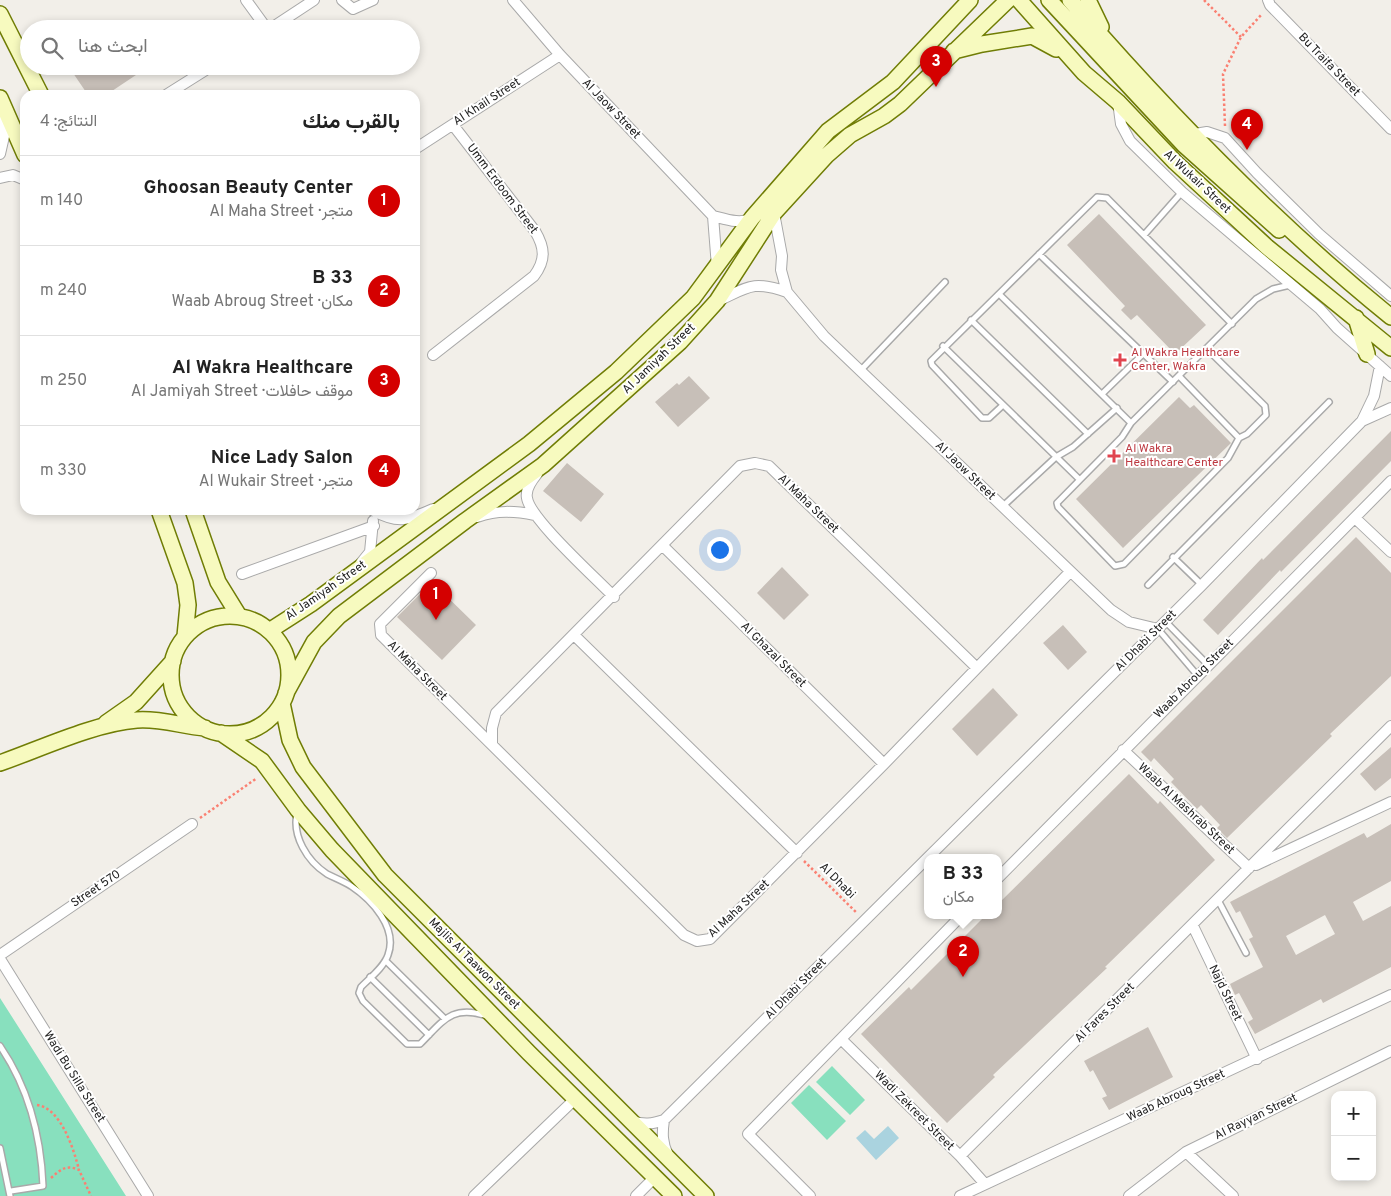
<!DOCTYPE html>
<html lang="ar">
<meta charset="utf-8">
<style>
:root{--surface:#fff;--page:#f6f6f6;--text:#222;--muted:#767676;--line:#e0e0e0;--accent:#d40000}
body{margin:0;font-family:Overpass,Vazirmatn,sans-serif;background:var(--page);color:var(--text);direction:rtl}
.controls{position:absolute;right:15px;bottom:15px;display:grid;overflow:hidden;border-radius:10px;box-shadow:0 2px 8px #0003}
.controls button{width:45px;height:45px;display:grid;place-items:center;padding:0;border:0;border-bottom:1px solid var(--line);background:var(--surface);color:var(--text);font:25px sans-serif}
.you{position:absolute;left:719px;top:549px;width:18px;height:18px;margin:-12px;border:4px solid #fff;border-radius:50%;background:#1a73e8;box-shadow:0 0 0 8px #1a73e833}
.badge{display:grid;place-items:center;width:32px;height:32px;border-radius:50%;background:var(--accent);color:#fff;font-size:16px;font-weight:700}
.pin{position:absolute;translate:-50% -41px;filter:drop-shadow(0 1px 2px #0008)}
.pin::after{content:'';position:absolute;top:26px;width:18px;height:15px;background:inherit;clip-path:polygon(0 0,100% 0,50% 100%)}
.popup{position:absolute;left:924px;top:854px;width:78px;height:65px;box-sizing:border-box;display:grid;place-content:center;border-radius:10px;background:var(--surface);filter:drop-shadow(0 1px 4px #0005);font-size:16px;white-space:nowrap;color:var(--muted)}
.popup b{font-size:19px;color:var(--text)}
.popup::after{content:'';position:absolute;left:50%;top:100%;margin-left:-10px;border:10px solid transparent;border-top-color:var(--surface)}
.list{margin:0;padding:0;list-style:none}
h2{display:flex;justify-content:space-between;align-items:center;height:65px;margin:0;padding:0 20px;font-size:21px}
h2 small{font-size:16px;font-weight:400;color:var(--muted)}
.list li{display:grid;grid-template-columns:32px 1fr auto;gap:15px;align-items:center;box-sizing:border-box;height:90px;padding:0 20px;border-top:1px solid var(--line)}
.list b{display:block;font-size:19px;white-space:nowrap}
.list p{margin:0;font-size:16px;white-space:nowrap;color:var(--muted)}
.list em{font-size:16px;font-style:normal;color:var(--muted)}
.icon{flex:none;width:28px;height:28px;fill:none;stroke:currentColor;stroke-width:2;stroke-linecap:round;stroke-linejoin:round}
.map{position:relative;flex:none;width:1391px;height:1196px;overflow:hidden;direction:ltr}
.search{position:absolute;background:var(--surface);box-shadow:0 2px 8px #0003;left:20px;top:20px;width:400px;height:55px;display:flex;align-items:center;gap:12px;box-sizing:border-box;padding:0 18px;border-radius:28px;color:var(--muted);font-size:19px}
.panel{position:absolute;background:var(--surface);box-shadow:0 2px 8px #0003;left:20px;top:90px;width:400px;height:425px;border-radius:15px;direction:rtl}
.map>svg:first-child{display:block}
</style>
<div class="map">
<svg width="1391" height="1196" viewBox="0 0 1391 1196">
<rect width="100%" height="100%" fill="#f2efe9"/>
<!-- pitch -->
<path fill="#88e0be" d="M0,998L126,1196H0Z
M832,1066L865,1100L850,1115L816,1082Z
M809,1085L846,1121L827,1140L791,1103Z"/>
<!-- water -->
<path fill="#aad3df" d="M888,1126L899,1138L876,1160L856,1138L865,1130L874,1139Z"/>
<!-- building -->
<path fill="#c7bfb8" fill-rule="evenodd" d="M82,66H130L136,75L106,95H88L73,73Z
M1099,214L1206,325L1175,354L1137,315L1131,320L1121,310L1125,306L1067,245Z
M689,376L710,398L678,427L655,402L677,383L679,385Z
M1179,397L1190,408L1194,405L1231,443L1123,548L1076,499Z
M1391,431V461L1281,572L1280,570L1218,635L1203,620L1262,558L1263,560Z
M567,463L604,494L581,522L543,491Z
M1356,537L1391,573V676L1330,734L1332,736L1227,838L1217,828L1220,825L1201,805L1197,809L1171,782L1174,779L1154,758L1151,762L1141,752Z
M782,567L809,595L784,620L757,593Z
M432,582L476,625L442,660L397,617Z
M1063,625L1087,652L1068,670L1043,643Z
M993,688L1018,715L977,756L952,729Z
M1391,747V778L1375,791L1360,774Z
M1129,774L1158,804L1160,801L1215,860L1105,967L1107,968L993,1075L995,1077L947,1123L861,1034L909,987L911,990L985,916H998V904Z
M1391,824V881L1353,902L1363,921L1391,906V967L1323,1003L1321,999L1255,1034L1248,1022L1253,1019L1239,993L1235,995L1230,984L1263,967L1249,939L1253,937L1240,911L1236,913L1230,902L1364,833L1367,838ZM1325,915L1335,934L1296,955L1286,936Z
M1148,1027L1173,1077L1109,1110L1102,1098L1107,1096L1093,1070L1090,1072L1084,1061Z"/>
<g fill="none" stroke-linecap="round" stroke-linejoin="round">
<!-- lane casing -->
<g stroke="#a9a9a9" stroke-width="8">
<path id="lane" d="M1144,235L1182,192
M1039,254L1173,382
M999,294L1131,423
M971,320L1088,434
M943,346L1079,479
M1207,349L1265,406L1266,415L1247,434L1239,438L1228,458L1124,564L1115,566L1058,507L1057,503L1122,437L1131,423L1256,299L1273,289L1290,285
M860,371L945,282
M1179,376L1239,438
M1102,394L1143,354
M1002,406L989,418H982L932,365L931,361L1097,197L1107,198L1232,324
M1002,507L1056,457L1073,447L1117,408
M1173,557L1202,585
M1148,585L1329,402
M1165,621L1208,665
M1158,629L1198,676
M297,813C292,836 307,861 327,874C335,878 343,881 351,886C372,900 398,928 388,955C384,967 370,978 361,987L359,993L363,1001L407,1044H420C443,1021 452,1004 487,1016
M1218,900L1246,953
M386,961L445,1019
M370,977L429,1035
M0,1046C28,1087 41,1137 43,1186L11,1191
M0,1148L10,1196"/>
</g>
<!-- street casing -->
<g stroke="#a9a9a9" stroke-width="12">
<path id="street" d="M246,0L267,29
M342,0L353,9L373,0
M513,0L560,55L713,216C725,219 741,225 752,218
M1268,0L1270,5L1391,129
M270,29L314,0
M166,95L212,66
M1118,102L1121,124L1130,141L1182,192L1320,309L1337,328L1391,376
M1195,134L1207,132L1225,138L1257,173L1319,234L1391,296
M415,149L560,55
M0,154L5,132L4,115
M0,178L13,175L25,180
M774,213L782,256L781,270L787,292L824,336L1111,610L1129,622L1158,629
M713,216L717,267
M718,301C748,287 753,280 787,292
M433,355L534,276C546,260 545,248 535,231L453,125
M1362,421L1391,408
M537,474C532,480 525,489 527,498C530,519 596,578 614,597
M372,510C398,524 406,521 433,509
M477,517C498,510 514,511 535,515
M1355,518L1391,552
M663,546L884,764
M361,563L370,552L373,521
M431,573L380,624L381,635L684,935L697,941L710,939L884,764L1070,572
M242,574L374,526
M574,635L797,853
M492,744V728L496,713L740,466L755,463L769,466L977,668
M1123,750L1249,868
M1256,865L1391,802
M998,878L1391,481
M1193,926L1257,1059
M0,955L192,824
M0,959L148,1196
M841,1039L960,1156L985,1184
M664,1120C662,1133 662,1143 668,1155
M632,1121C644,1125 652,1124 664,1120L1202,585L1362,421L1374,396L1380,366
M1186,1152L1233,1196
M960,1156L1391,726
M474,1196L575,1099
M636,1196L655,1177
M810,1196L748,1134L961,916
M960,1196L1391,995
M1129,1196L1186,1152L1391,1051"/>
</g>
<!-- secondary casing -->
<g stroke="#707d05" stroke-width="18">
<path id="secondary" d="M1019,0L1084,73L1118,102L1175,162L1267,247L1391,348
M1049,0L1184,145L1279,230
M1070,0C1166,111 1276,224 1391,317
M1088,0L1101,27
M0,14L41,95
M954,51L982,44L1032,36L1056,49
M0,98L25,155
M1356,318L1367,354
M159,510L185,583L188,605L185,636
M193,510L218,582L239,616
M171 675a59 59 0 1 1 118 0a59 59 0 1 1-118 0Z
M269,631L311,604L529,444L616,372L693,298L752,218L828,131L893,82L970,0
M286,693L314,642L339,616L465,521L543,465L680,342L717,301L774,213L827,155L850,135L884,116L900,104L1008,0
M282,703L290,740L303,767L385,875L706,1196
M106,723L136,702L173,661
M221,733L262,761L298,810L332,850L529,1053L674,1196
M0,763C40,749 95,723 137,720C159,718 182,726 205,728"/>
</g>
<!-- path -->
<path stroke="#fa8072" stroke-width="2.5" stroke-dasharray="2.5 2.5" stroke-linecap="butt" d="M1204,0L1241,37
M1225,126L1223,74L1241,37L1262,14
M200,818L257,778
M804,861L857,913
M37,1105C61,1108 74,1150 79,1170
M51,1178C60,1170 66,1164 79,1170L91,1196"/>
<!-- lane -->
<use href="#lane" stroke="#fff" stroke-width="5"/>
<!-- street -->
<use href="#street" stroke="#fff" stroke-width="10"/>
<!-- secondary -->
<use href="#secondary" stroke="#f7fabf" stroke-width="15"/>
</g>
<!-- markers -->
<g fill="#e0444e" stroke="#fff" stroke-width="2">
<path d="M1117.5 352.5h5v5h5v5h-5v5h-5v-5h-5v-5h5z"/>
<path d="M1111.5 448.5h5v5h5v5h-5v5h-5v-5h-5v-5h5z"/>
</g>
<g text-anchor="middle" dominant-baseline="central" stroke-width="4" stroke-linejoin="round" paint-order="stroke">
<!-- street labels -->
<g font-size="12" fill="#222" stroke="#fff">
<text transform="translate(1329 65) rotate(46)">Bu Traifa Street</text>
<text transform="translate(487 102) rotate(-33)">Al Khail Street</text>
<text transform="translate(611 109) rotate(46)">Al Jaow Street</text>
<text transform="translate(1197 182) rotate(43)">Al Wukair Street</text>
<text transform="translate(502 189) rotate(53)">Umm Erdoom Street</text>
<text transform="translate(659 359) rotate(-44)">Al Jamiyah Street</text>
<text transform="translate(965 471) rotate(44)">Al Jaow Street</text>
<text transform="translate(808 504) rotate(44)">Al Maha Street</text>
<text transform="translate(326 591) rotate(-35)">Al Jamiyah Street</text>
<text transform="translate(1146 641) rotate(-45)">Al Dhabi Street</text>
<text transform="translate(773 655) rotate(45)">Al Ghazal Street</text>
<text transform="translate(417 671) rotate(45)">Al Maha Street</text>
<text transform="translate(1194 679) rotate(-45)">Waab Abroug Street</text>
<text transform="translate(1186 809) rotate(43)">Waab Al Mashrab Street</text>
<text transform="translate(837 881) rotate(45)">Al Dhabi</text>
<text transform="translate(96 889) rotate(-34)">Street 570</text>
<text transform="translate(739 909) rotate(-43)">Al Maha Street</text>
<text transform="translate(474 964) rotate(45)">Majlis Al Taawon Street</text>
<text transform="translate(796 989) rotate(-45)">Al Dhabi Street</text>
<text transform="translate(1225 993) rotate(64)">Najd Street</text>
<text transform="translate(1105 1013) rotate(-45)">Al Fares Street</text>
<text transform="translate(74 1077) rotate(58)">Wadi Bu Silla Street</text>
<text transform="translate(1176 1096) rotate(-25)">Waab Abroug Street</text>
<text transform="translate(914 1111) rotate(45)">Wadi Zekreet Street</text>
<text transform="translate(1256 1117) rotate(-26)">Al Rayyan Street</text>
</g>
<!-- health labels -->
<g font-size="12" fill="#be3a42" stroke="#fff" text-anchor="start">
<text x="1131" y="353">Al Wakra Healthcare<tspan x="1131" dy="14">Center, Wakra</tspan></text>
<text x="1125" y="449">Al Wakra<tspan x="1125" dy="14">Healthcare Center</tspan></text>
</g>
</g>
</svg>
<div class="controls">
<button>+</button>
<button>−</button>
</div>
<div class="you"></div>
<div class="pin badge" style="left:436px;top:620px">1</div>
<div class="pin badge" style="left:963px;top:977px">2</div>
<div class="popup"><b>B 33</b>مكان</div>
<div class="pin badge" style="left:936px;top:87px">3</div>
<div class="pin badge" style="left:1247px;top:150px">4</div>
<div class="search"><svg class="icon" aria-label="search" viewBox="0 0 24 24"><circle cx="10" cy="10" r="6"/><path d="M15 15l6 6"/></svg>ابحث هنا</div>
<section class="panel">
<h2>بالقرب منك<small>النتائج: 4</small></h2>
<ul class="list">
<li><span class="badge">1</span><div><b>Ghoosan Beauty Center</b><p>متجر · Al Maha Street</p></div><em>140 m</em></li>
<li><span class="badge">2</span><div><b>B 33</b><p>مكان · Waab Abroug Street</p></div><em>240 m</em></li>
<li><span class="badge">3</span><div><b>Al Wakra Healthcare</b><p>موقف حافلات · Al Jamiyah Street</p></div><em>250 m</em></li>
<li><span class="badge">4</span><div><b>Nice Lady Salon</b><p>متجر · Al Wukair Street</p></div><em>330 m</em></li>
</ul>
</section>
</div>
